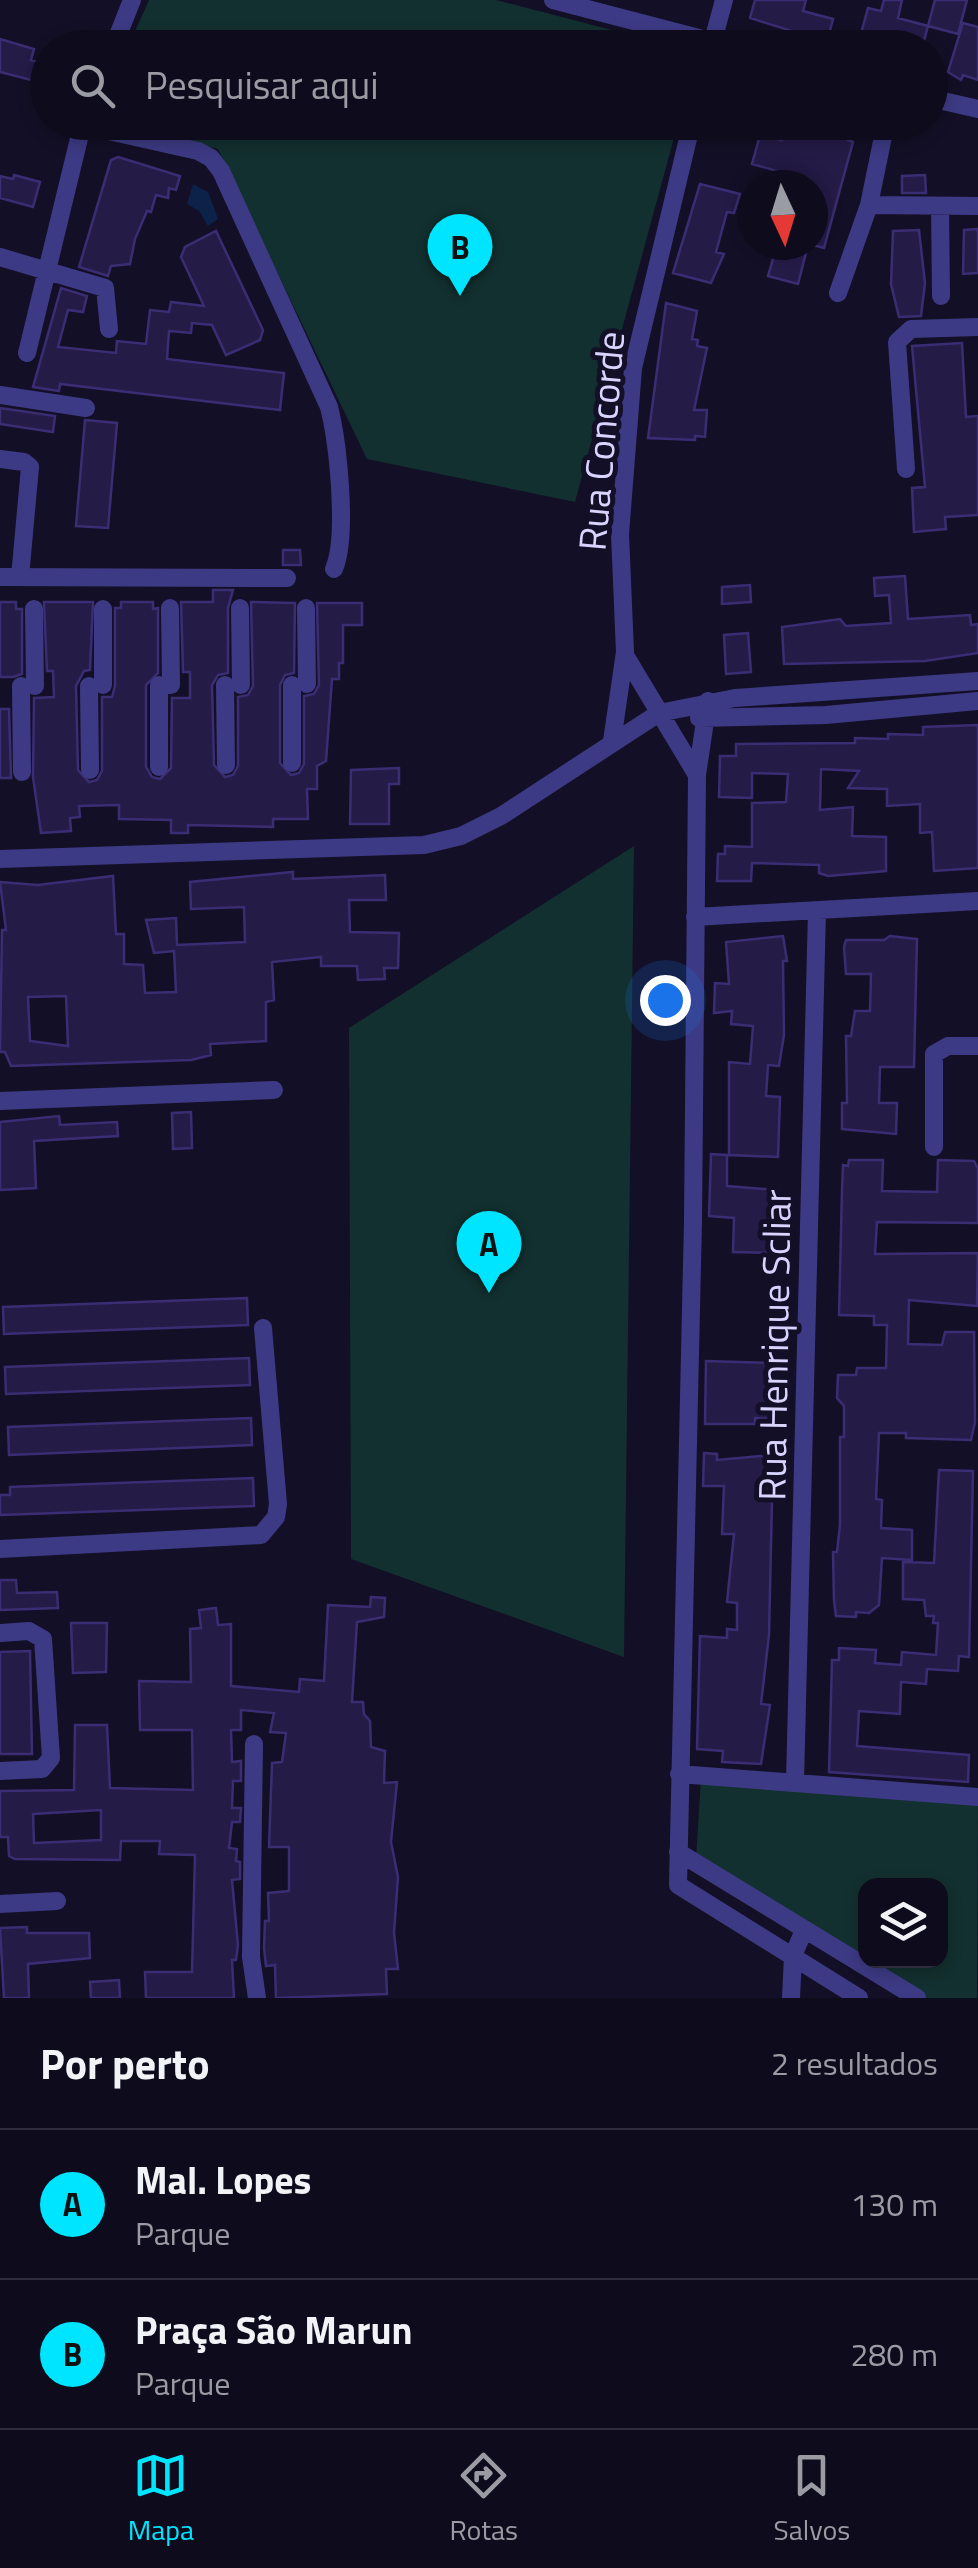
<!DOCTYPE html>
<html lang="pt">
<meta charset="utf-8">
<style>
:root{--surface:#0e0b1c;--page:#171425;--text:#f1f3f6;--muted:#9b9ba3;--line:#2e2b3b;--accent:#00e5ff}
body{margin:0;font-family:"Titillium Web",sans-serif;background:var(--page);color:var(--text)}
.controls{position:absolute;right:30px;bottom:30px;display:grid;overflow:hidden;border-radius:20px;box-shadow:0 5px 15px #0003}
.controls button{width:90px;height:90px;display:grid;place-items:center;padding:0;border:0;border-bottom:2px solid var(--line);background:var(--surface);color:var(--text);font:50px sans-serif}
.compass{position:absolute;left:738px;top:170px;width:90px;height:90px;border-radius:50%;background:var(--surface);box-shadow:0 5px 15px #0003;rotate:176deg}
.you{position:absolute;left:665px;top:1000px;width:35px;height:35px;margin:-25px;border:8px solid #fff;border-radius:50%;background:#1a73e8;box-shadow:0 0 0 15px #1a73e833}
.badge{display:grid;place-items:center;width:65px;height:65px;border-radius:50%;background:var(--accent);color:#111;font-size:32px;font-weight:700}
.pin{position:absolute;translate:-50% -82px;filter:drop-shadow(0 2px 5px #0008)}
.pin::after{content:'';position:absolute;top:52px;width:35px;height:30px;background:inherit;clip-path:polygon(0 0,100% 0,50% 100%)}
.list{margin:0;padding:0;list-style:none}
h2{display:flex;justify-content:space-between;align-items:center;height:130px;margin:0;padding:0 40px;font-size:42px}
h2 small{font-size:32px;font-weight:400;color:var(--muted)}
.list li{display:grid;grid-template-columns:65px 1fr auto;gap:30px;align-items:center;box-sizing:border-box;height:150px;padding:0 40px;border-top:2px solid var(--line)}
.list b{display:block;font-size:38px;white-space:nowrap}
.list p{margin:0;font-size:32px;white-space:nowrap;color:var(--muted)}
.list em{font-size:32px;font-style:normal;color:var(--muted)}
.icon{flex:none;width:55px;height:55px;fill:none;stroke:currentColor;stroke-width:2;stroke-linecap:round;stroke-linejoin:round}
.map{position:relative;flex:none;width:978px;height:1998px;overflow:hidden}
.search{position:absolute;background:var(--surface);box-shadow:0 5px 15px #0003;left:30px;right:30px;top:30px;height:110px;display:flex;align-items:center;gap:25px;box-sizing:border-box;padding:0 35px;border-radius:55px;color:var(--muted);font-size:38px}
.sheet{height:430px;background:var(--surface)}
nav{display:flex;justify-content:space-around;align-items:center;box-sizing:border-box;height:140px;border-top:2px solid var(--line);background:var(--surface);font-size:28px;color:var(--muted)}
nav a{display:grid;justify-items:center;gap:5px}
nav .on{color:var(--accent)}
.map>svg:first-child{display:block}
</style>
<div class="map">
<svg width="978" height="1998" viewBox="0 0 978 1998">
<rect width="100%" height="100%" fill="#130f26"/>
<!-- green -->
<path fill="#12302f" fill-rule="evenodd" d="M149,0H496L677,47H128Z
M115,123H678L575,502L367,459L218,149Z
M634,846L624,1657L351,1559L349,1028Z
M701,1778L978,1803L977,1998H927L696,1859ZM866,1886H940V1960H866Z"/>
<!-- water -->
<path fill="#0c2248" d="M193,184L208,192L218,219L208,226L199,211L187,204Z"/>
<!-- building -->
<path fill="#241b47" stroke="#3b2d73" stroke-width="2.5" fill-rule="evenodd" d="M755,0H806L803,11L833,19L827,42L750,18Z
M884,0H902L898,18L928,26L922,48H857L868,8L881,11Z
M935,0H967L958,34L928,26Z
M963,23L978,27V80L963,75L961,80L948,72Z
M0,39L34,49L31,60L40,62L35,81L0,72Z
M787,122L852,127L848,140L853,142L824,248L813,245V185H785L788,174L752,164L760,135L782,140Z
M118,157L180,176L176,190L169,188L168,198L156,195L151,212L147,211L135,239L130,264L111,266L108,276L79,267L111,160Z
M14,175L40,182L33,207L0,198V176L13,179Z
M925,175L926,193H902V176Z
M700,184L740,194L734,213L727,212L716,252L724,254L711,283L673,273Z
M978,229V273L963,274L964,230Z
M919,230L925,283L921,316L899,317L891,284L893,231Z
M216,231L263,330L260,340L226,355L212,325L192,323L191,333L169,331L167,359L284,373L280,410L60,384L59,391L33,387L61,288L87,296L83,312L68,310L58,347L116,353L117,341L146,344L150,310L169,312L171,302L204,306L181,257L185,247Z
M777,245H808L798,284L768,276Z
M666,303L697,311L692,339L698,340L697,346L707,348L694,410H707L705,437L695,436V440L648,438Z
M962,343L966,417L978,416V515L945,517L946,529L914,532L912,488L925,487L912,346Z
M0,408L55,416L53,432L0,424Z
M85,420L117,423L108,528L76,526Z
M283,550H300L301,565H283Z
M905,576L908,619L970,615L971,625L978,624V653L925,661L784,664L782,627L840,619L846,626L891,623L889,595L875,596L874,578Z
M750,585L751,602L722,604V587Z
M213,590H233L228,608V673L218,675L212,685L214,765L225,777L233,775L238,766V697L248,695L253,686L251,602L295,603L294,673L285,675L280,685V763L291,775L299,773L304,764V696L314,694L319,685L317,603H362V625H343V663H339V679H332L326,761L317,766V789H307L308,819H273V827L188,825V833H171V820L119,819V805L79,806L80,817L70,818L71,831L41,833L33,777L34,698L54,697L53,671H47L44,602H93L90,670L84,671L76,686L78,770L89,782L97,780L102,771V697H112L115,686V608H121V602H153V609L158,608V673L146,685V767L152,777L160,779L171,768L172,698H190V672H183L181,602H213Z
M0,602H16V609H22V674L13,677H0Z
M748,633L751,672L726,674L724,635Z
M0,709H9L11,778H0Z
M978,725V868L934,871L932,832L920,833V804L887,806V789L848,788L859,771L821,769L820,810L853,807L852,836L886,837V871L828,876L819,873V865L752,863L751,881H717L718,854H725V846L752,847V803L786,802L788,774L752,773V798L719,797L720,756H736V744L855,743V738L888,739V734L923,735V727Z
M399,768V784H389V824H350L351,770Z
M293,872V879L385,875L386,900H349L350,932L399,933L398,968H384L385,979L358,980L357,966H321V957L272,962L274,1000L266,1002V1041L210,1044L211,1055L191,1060L11,1066L5,1052H0L2,930H6L0,882L38,885L113,876L116,934H124V964L143,965L145,993L176,992L174,951L154,953L146,920L176,918L177,945L245,942L244,907L191,909L190,882ZM66,996L68,1046L30,1041L28,997Z
M783,936L787,961H783L784,1035L779,1066L768,1065L766,1096L780,1097L778,1157L729,1155V1062L750,1064L753,1026L731,1024L732,1011L714,1013L715,983L729,984L726,942Z
M890,936L917,939L914,1067H880L879,1103H897L896,1134L842,1129V1103H847L846,1036H851L855,1011H870L871,974H846L844,947L846,940H884Z
M191,1112L192,1148L173,1149L172,1113Z
M59,1116L60,1125L117,1122L118,1136L34,1141L36,1188L0,1190V1122Z
M711,1154L727,1155V1186L778,1190L771,1253L733,1252L734,1218L709,1216Z
M849,1160H883L882,1191L937,1192L938,1160L974,1161L978,1169V1223L877,1222L875,1254L978,1253L977,1306L909,1300L908,1344L942,1345L945,1332H974L975,1422L971,1440L906,1438V1433H879L876,1499L882,1500L881,1528L912,1530V1560L882,1558L879,1605L869,1613L856,1612V1617L836,1616L834,1601L833,1552H837L840,1525V1437H844V1406L837,1398L838,1375H856L857,1368H886L887,1325H874V1316L839,1315L842,1190L843,1165L848,1166Z
M247,1298L248,1325L4,1334L3,1307Z
M249,1358L250,1385L6,1394L5,1367Z
M706,1361L775,1363V1419L755,1418V1424H705Z
M251,1418L252,1445L9,1455L8,1427Z
M704,1453L717,1454V1460L773,1455L769,1635L761,1704L770,1705L761,1764L722,1762L723,1751L697,1749L700,1636L727,1638V1629L737,1630V1603L727,1602L734,1534H722L724,1486H703Z
M939,1470L973,1471L969,1657L959,1656L958,1671L927,1669L926,1684L901,1682L900,1714L859,1711L857,1746L969,1755L968,1782L829,1772L832,1660H839V1648L876,1650L875,1663L901,1665L902,1652L936,1655L938,1623H933L934,1616H926L924,1600L903,1599V1562L934,1563Z
M253,1478L254,1506L0,1515V1495H10V1487Z
M0,1580H16L17,1593L57,1592L58,1608L0,1610Z
M371,1597L385,1598L384,1617L357,1622L352,1702H363L364,1714L370,1721L371,1747L385,1751L384,1783L397,1782L391,1842L398,1877L394,1933L398,1969H386L387,1994L276,1998L275,1965L266,1966L264,1948L265,1921H269L268,1893L289,1891V1847H269L272,1763L282,1762L286,1733L270,1732L274,1713L241,1710V1730H231L232,1762L241,1761V1781H233L232,1808H241L240,1822H232L229,1848L237,1849L236,1861L240,1862V1879L232,1880L238,1945L236,1960H232L234,1998H146L145,1972H192L195,1855L159,1854L160,1841H121L120,1860L15,1859L9,1856L8,1837H0V1791L74,1790L75,1725H107L110,1788L193,1790L192,1730H140L139,1681L191,1682L190,1629L201,1628L199,1610L216,1608L218,1625L231,1624V1686L299,1692L300,1679L324,1681L328,1605L370,1607ZM101,1810V1840L34,1843L33,1814Z
M71,1623H107L106,1672L73,1673Z
M30,1651L32,1754H0V1652Z
M27,1927V1933H89L90,1958L28,1964L29,1998H4L0,1928Z
M119,1980L120,1998H91L90,1982Z"/>
<g fill="none" stroke-linecap="round" stroke-linejoin="round">
<!-- minor -->
<path stroke="#3d3a85" stroke-width="18" d="M553,0L737,48
M113,48L132,0
M711,48L724,0
M930,98L978,109
M82,125L198,151L211,158L221,171L329,407C338,443 348,536 334,569
M869,205L978,206
M940,206L941,296
M0,257L105,288L109,329
M838,293L869,205L886,122
M27,353L83,122
M0,395L86,408
M0,459L24,462L30,467L20,577
M906,469L897,342L911,329L978,327
M0,577L287,578
M170,608L171,685
M240,608L241,685
M306,608L307,684
M34,609L35,686
M103,609V685
M626,657L697,775
M159,685V767
M225,685L226,765
M21,686L22,772
M89,686L90,770
M708,701L697,775L693,1220L678,1885L859,1998
M699,718L826,715L978,701
M612,741L625,652L620,534L633,368L692,122
M292,763V685
M0,859L424,845L461,836L501,816L659,713L735,698L978,681
M695,917L978,901
M0,1101L274,1090
M934,1147V1054L948,1046H978
M0,1549L261,1535L276,1517L278,1504L263,1328
M0,1633L29,1631L43,1639L51,1758L42,1769L0,1771
M254,1744L251,1957L257,1998
M679,1774L978,1797
M795,1781L817,911
M678,1852L917,1998
M0,1904L57,1901
M791,1998L793,1956L804,1930"/>
</g>
<g text-anchor="middle" dominant-baseline="central" stroke-width="10" stroke-linejoin="round" paint-order="stroke">
<!-- street labels -->
<g font-size="38" fill="#d9d4ff" stroke="#130f26">
<text transform="translate(601 441) rotate(-85)">Rua Concorde</text>
<text transform="translate(774 1345) rotate(-89)">Rua Henrique Scliar</text>
</g>
</g>
</svg>
<div class="controls">
<button><svg class="icon" aria-label="layers" viewBox="0 0 24 24"><path d="M12 4l9 5-9 5-9-5zM3 14l9 5 9-5"/></svg></button>
</div>
<svg class="compass" viewBox="-18 -18 36 36"><path d="M0-13l5 13h-10z" fill="#e53935"/><path d="M0 13l5-13h-10z" fill="#9b9ba3"/></svg>
<div class="you"></div>
<div class="pin badge" style="left:489px;top:1293px">A</div>
<div class="pin badge" style="left:460px;top:296px">B</div>
<div class="search"><svg class="icon" aria-label="search" viewBox="0 0 24 24"><circle cx="10" cy="10" r="6"/><path d="M15 15l6 6"/></svg>Pesquisar aqui</div>
</div>
<section class="sheet">
<h2>Por perto<small>2 resultados</small></h2>
<ul class="list">
<li><span class="badge">A</span><div><b>Mal. Lopes</b><p>Parque</p></div><em>130 m</em></li>
<li><span class="badge">B</span><div><b>Praça São Marun</b><p>Parque</p></div><em>280 m</em></li>
</ul>
</section>
<nav>
<a class="on"><svg class="icon" aria-label="map" viewBox="0 0 24 24"><path d="M3 6l6-2 6 2 6-2v14l-6 2-6-2-6 2zM9 4v14M15 6v14"/></svg>Mapa</a>
<a><svg class="icon" aria-label="directions" viewBox="0 0 24 24"><path d="M12 3l9 9-9 9-9-9zM9 14v-3h6M13 9l2 2-2 2"/></svg>Rotas</a>
<a><svg class="icon" aria-label="saved" viewBox="0 0 24 24"><path d="M7 4h10v16l-5-4-5 4z"/></svg>Salvos</a>
</nav>
